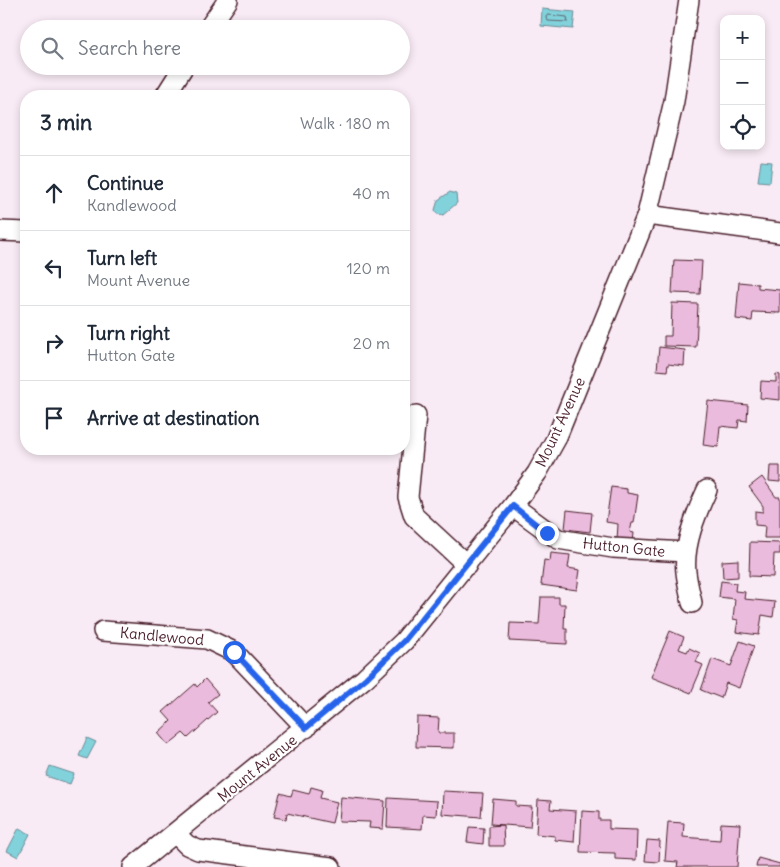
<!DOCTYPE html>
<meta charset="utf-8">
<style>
:root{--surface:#fff;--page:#f2f2f3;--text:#1f2937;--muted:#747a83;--line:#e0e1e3}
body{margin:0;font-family:Delius,sans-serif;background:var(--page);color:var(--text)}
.controls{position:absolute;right:15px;top:15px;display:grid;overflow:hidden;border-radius:10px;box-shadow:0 2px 8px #0003}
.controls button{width:45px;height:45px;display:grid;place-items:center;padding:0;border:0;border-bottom:1px solid var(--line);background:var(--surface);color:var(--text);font:25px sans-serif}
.stop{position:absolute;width:15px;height:15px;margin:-11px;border:4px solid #2563eb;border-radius:50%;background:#fff}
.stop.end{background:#2563eb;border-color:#fff;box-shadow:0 1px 5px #0008}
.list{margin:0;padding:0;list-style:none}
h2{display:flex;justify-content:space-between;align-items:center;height:65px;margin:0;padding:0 20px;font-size:21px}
h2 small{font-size:16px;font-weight:400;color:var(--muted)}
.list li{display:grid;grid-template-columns:32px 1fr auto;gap:15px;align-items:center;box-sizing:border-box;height:75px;padding:0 20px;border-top:1px solid var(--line)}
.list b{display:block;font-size:19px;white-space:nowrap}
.list p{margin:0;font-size:16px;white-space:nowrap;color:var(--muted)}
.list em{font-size:16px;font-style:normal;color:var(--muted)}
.icon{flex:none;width:28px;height:28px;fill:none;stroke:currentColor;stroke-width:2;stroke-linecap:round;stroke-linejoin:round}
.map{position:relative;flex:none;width:780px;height:867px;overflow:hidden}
.search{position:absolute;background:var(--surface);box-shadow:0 2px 8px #0003;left:20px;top:20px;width:390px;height:55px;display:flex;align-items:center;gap:12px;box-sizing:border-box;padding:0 18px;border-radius:28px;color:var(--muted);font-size:19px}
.panel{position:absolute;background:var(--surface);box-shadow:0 2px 8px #0003;left:20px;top:90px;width:390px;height:365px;border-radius:20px}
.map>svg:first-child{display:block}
</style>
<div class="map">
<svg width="780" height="867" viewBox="0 0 780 867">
<rect width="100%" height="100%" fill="#f9ebf5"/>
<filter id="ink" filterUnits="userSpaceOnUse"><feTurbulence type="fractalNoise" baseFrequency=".02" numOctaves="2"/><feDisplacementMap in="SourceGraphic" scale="10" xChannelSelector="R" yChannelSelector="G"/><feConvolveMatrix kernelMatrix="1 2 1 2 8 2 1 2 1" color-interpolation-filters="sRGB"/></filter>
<g filter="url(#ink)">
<!-- water -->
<path fill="#81d2db" stroke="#6b8a95" d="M542,9L575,12L573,29L541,26Z
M761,161L772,162L770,182L758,181Z
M450,192L456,194L457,203L443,215L437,214L435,210L438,200Z
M87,738L96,742L87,759L79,756Z
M50,766L74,774L70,784L46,776Z
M19,828L30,834L18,857L7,851Z"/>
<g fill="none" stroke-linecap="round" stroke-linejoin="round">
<!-- shore -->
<path stroke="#606771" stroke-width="1" d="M549,15L567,17L568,22L548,21L546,17Z"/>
</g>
<!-- building -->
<path fill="#ebbbdd" stroke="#4a1f2b" d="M674,260L702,261L700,294L672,293Z
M739,282L758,284V288L780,290V313L753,312L752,321L736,319Z
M672,303L698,304L696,347L664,346V336H671Z
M659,347L685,350L684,366L668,364L667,371L657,370Z
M776,374L780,375V400L760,398L761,381L776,382Z
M708,401L748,405L747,421L739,420L738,428L720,426L718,447L703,445Z
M770,466H780V482L769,481Z
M762,477L776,497H780V538H764L765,526L755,525V511L763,512V506L749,487Z
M611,487L627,489V493L638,495L634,523H632L630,532L634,533L633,542L617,540L618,524L606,522Z
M567,510L592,513L590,532L565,529Z
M750,542L780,543V554H774L773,577L749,576Z
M551,553L570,555L568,568L580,570L577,590L541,585L544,560L550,561Z
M738,560V577L723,578L722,561Z
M721,581L736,583L735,591L745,592L744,599L775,602L773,617L762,615L759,635L736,632L738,620L733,619L735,599L719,597Z
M541,597H559V604H565L564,629H567V644L509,641L510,623L539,624Z
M670,631L684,637L679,649L687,652L689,648L700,653L696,662L703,665L691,693L651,677Z
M740,641L754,646L739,688L726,683L721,698L701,690L712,659L731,666Z
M205,679L218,694L208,702L217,712L188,738L183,733L168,745L158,733L171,721L163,712L195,684L197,687Z
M417,717L439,718L438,733H454V748L416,747Z
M311,787L322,790L320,798L337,802L332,823L287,813L286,819L274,817L280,793L291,796L293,790L309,794Z
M443,791L483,793L481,817L442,814Z
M341,797L385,801L383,829L369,828L370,822L339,821Z
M388,798L437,801L436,816L423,815L422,829L387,827Z
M493,799L516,801V806L532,807L530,827L491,824Z
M538,800L551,801L550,809L576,811L574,842L555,840V836L536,834Z
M582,811L599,812V820H609V829L637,830L636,860L615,859V853L580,852Z
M668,822L684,823L683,837L720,840L721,823L740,824L737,867H677L678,862L665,861Z
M503,825L504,846H489V826Z
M469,827L484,828L483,844L467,842Z
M647,840L660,841L659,862L645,861Z
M758,858L780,864V867H756Z"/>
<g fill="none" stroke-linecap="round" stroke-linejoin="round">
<!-- minor casing -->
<g stroke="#4a1f2b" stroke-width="22">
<path id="minor" d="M208,29L228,0
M165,96L184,66
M647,215L780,233
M0,231L26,232
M416,415L408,497L414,516L467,565
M513,506L558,539L613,548L686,552
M692,603C690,593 687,582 686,572C683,545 696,514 707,490
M103,631L207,639L234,652L306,728
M175,833L187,845L198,850L331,867
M133,867L365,678L404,641L513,506L537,473L556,439L647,215L674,101L689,0"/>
</g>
<!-- minor -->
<use href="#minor" stroke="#fff" stroke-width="19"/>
</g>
</g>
<g fill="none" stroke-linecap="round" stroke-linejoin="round" filter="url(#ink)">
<!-- route -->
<path stroke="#2563eb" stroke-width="6" d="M234,652L306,728L366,678L404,641L513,506L547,533"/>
</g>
<g text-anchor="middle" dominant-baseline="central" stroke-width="4.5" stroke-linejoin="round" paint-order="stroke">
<!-- street labels -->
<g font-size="15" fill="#4a1f2b" stroke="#fff">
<text transform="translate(560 422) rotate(-65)">Mount Avenue</text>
<text transform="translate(624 547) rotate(6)">Hutton Gate</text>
<text transform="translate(162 636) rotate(5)">Kandlewood</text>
<text transform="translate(257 768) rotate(-39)">Mount Avenue</text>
</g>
</g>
</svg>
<div class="controls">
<button>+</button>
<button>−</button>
<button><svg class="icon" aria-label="locate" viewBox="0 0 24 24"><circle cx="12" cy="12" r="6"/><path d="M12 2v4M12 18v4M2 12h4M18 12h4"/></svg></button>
</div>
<div class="stop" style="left:234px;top:652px"></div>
<div class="stop end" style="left:547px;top:533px"></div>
<div class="search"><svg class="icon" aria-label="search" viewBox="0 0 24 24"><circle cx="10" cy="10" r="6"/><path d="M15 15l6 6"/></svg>Search here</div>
<section class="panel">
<h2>3 min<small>Walk · 180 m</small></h2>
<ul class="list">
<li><svg class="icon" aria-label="ahead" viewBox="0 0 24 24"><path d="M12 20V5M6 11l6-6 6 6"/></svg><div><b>Continue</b><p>Kandlewood</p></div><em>40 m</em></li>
<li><svg class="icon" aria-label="left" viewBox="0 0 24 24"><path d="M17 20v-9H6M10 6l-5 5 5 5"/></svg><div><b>Turn left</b><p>Mount Avenue</p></div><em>120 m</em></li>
<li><svg class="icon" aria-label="right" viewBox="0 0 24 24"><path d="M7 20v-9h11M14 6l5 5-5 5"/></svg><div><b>Turn right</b><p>Hutton Gate</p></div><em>20 m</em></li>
<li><svg class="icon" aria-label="arrive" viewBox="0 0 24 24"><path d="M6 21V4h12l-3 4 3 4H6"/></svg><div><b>Arrive at destination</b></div></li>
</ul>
</section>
</div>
